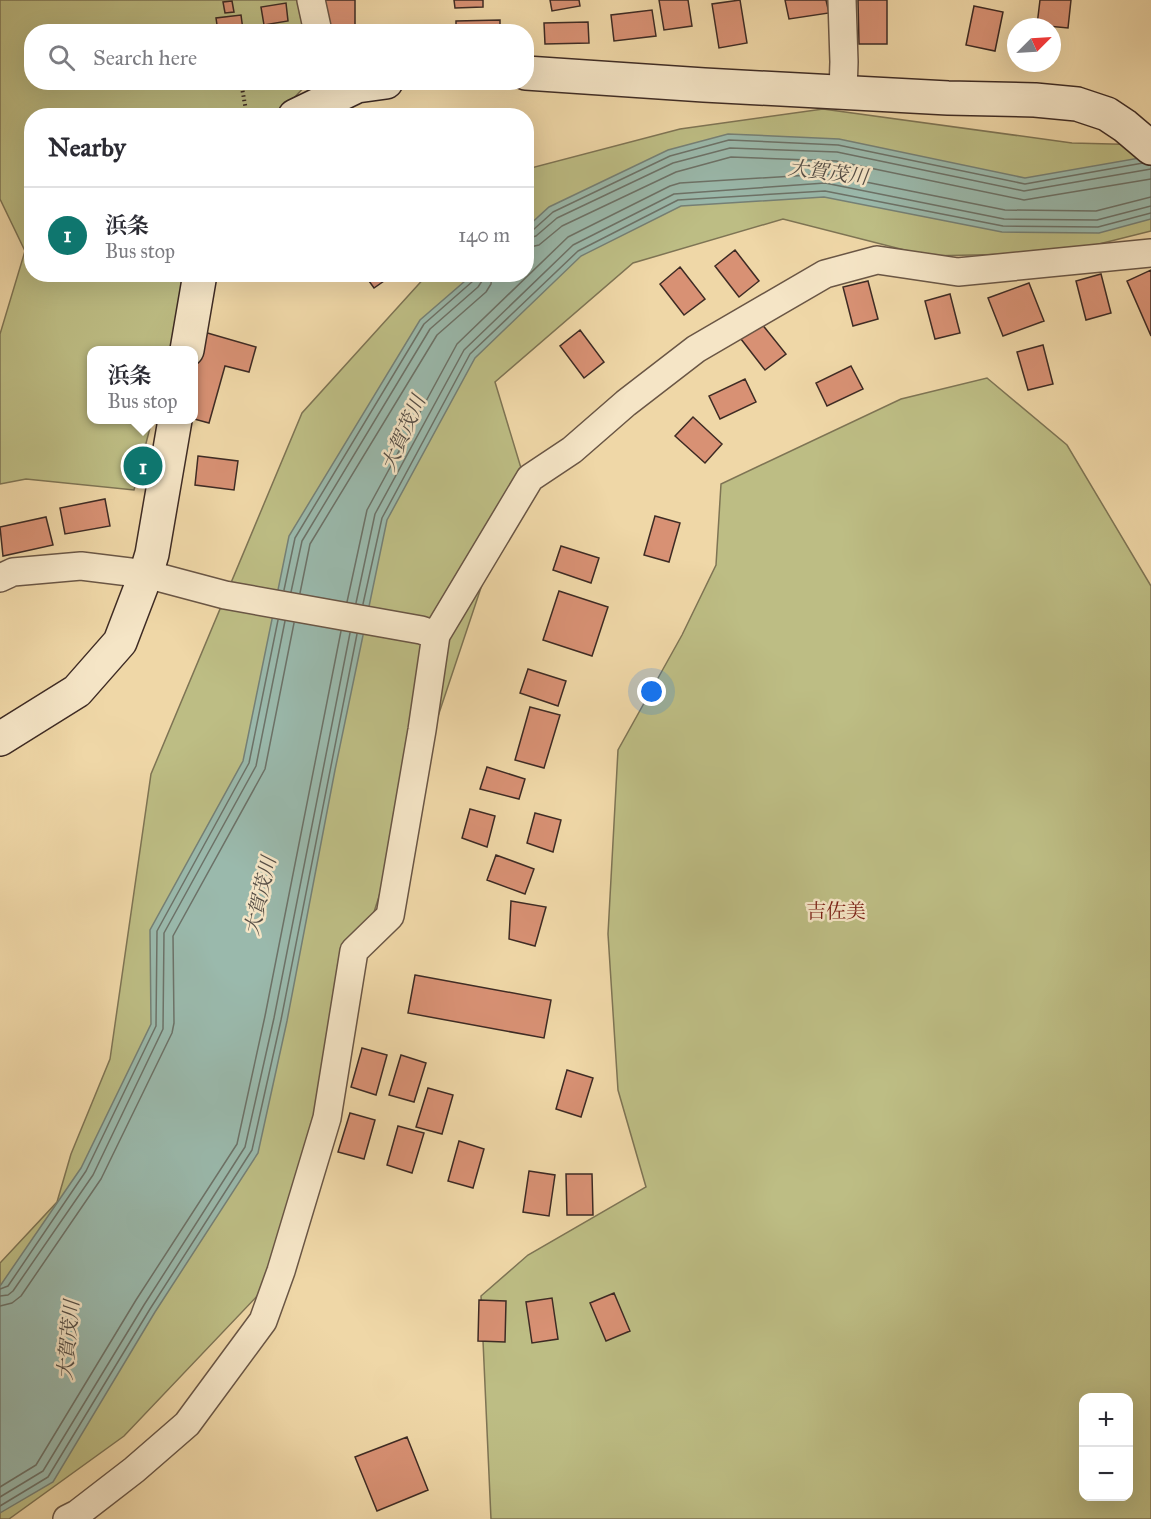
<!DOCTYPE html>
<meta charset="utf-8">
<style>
:root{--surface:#fff;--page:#f2f2f3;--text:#2b2b33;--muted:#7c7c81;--line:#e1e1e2;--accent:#0f766e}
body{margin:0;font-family:"IM FELL Great Primer","Noto Serif JP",serif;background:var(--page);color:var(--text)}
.controls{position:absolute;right:18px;bottom:18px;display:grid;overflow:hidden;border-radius:12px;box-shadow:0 6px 24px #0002}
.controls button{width:54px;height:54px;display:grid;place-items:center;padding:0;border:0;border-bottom:2px solid var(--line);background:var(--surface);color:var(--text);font:30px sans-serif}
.compass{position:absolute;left:1007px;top:18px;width:54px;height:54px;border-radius:50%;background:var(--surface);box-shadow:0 6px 24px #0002;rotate:66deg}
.you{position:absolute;left:652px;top:692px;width:21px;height:21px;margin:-15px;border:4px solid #fff;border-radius:50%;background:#1a73e8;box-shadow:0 0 0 9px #1a73e833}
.badge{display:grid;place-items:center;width:39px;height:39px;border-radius:50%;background:var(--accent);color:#fff;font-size:20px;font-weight:700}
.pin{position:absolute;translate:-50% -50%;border:3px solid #fff;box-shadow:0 2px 6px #0006}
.popup{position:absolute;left:87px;top:346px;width:111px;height:78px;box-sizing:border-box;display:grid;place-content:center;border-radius:12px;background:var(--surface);filter:drop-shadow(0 2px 4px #0005);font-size:20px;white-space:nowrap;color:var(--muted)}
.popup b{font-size:22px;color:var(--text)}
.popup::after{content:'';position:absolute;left:50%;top:100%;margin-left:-12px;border:12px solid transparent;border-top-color:var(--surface)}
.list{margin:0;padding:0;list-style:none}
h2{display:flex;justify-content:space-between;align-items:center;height:78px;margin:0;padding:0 24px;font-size:26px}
h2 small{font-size:20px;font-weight:400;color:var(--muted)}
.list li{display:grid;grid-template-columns:39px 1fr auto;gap:18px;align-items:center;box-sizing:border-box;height:96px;padding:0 24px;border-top:2px solid var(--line)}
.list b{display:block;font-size:22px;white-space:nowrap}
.list p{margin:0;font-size:20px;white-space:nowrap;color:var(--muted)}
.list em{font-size:20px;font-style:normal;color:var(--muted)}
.icon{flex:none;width:33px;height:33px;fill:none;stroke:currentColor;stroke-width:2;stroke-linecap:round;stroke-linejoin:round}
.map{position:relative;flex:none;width:1151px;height:1519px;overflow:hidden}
.search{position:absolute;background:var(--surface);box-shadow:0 6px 24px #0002;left:24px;top:24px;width:510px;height:66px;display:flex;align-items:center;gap:15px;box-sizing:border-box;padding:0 21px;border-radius:24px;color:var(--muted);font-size:22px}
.panel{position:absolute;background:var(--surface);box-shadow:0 6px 24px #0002;left:24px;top:108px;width:510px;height:174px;border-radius:24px}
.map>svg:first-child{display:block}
</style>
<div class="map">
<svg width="1151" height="1519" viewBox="0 0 1151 1519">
<rect width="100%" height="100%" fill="#efd7a7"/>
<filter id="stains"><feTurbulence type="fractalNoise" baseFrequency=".00333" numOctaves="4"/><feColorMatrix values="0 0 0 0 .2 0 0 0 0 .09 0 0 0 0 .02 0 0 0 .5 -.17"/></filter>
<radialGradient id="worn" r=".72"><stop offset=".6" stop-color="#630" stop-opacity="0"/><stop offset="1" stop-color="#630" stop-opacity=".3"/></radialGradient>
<!-- green -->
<path fill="#bdbd84" stroke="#7e7454" stroke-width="1.5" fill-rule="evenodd" d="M0,0H314L318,31L32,32V82L308,83L278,115L32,116V274L190,275L170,350H92V420H152L134,490L26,479L0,484V334L25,251L0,199Z
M823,109L1072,143L1151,145V231L1063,253L928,256L783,219L633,263L495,382L521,468L411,797L365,940L281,1271L124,1436L9,1519H0V1263L57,1202L71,1154L110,1059L151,774L302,413L427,275L526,274L527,169L680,129Z
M987,378L1067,445L1151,586V1519H491L481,1296L528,1255L646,1187L618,1090L608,934L618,750L682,635L716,565L721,484L901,399ZM1084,1398H1128V1496H1084Z"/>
<!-- water -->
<path fill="#9ab9ac" stroke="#758076" stroke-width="1.5" d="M728,134L839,139L1025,178L1151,156V219L1099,233L1002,232L824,197L681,206L581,256L475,358L387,520L335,770L287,1021L258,1153L155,1312L53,1482L0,1513V1286L81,1168L151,1024L150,930L243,761L289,536L420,320L472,275L526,274L527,227L549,207L668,150Z"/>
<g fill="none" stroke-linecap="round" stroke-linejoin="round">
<!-- shore -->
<path stroke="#6c7268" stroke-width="1.5" d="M526,231L533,230L553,212L670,156L729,140L838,145L1025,184L1143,163
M526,239L536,236L557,218L673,163L730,148L837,152L1024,191L1151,169
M526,248L539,245L562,226L676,172L731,157L836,161L1024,200L1151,179
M284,590L295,538L424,324L473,281L475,274
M291,592L302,541L430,329L478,287L482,281L483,274
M300,593L310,544L437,335L486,292L491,284L492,274
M347,602L367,510L457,344L568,237L670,186L680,183L826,174L1005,210L1096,211L1151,197
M356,603L375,514L464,350L573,245L674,194L825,183L1004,219L1097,220L1151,206
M363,604L382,518L470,354L578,251L678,200L825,191L1003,226L1098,227L1151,213
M0,1289L8,1286L86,1171L156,1026L157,931L249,763L278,620
M0,1296L8,1295L13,1291L93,1175L163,1029L164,933L256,766L285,621
M0,1306L12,1303L21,1296L101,1179L172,1033L174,1023L173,936L265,769L294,623
M0,1487L36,1465L136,1300L237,1144L265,1016L341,631
M0,1497L43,1471L144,1305L245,1147L274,1018L350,633
M0,1506L48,1477L150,1309L252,1150L281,1020L357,634"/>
</g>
<!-- building -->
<path fill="#d89174" stroke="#3e2b24" stroke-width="1.5" d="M325,0H355V32H326Z
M454,0H483V7L455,8Z
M550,0H579L580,6L552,11Z
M659,0H688L692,26L664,30Z
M740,0L747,43L719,48L712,4Z
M785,0H826L829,13L789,19Z
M858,0H887V44H859Z
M1040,0H1071L1068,28L1037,25Z
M232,1L234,12L225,13L223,2Z
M286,3L288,21L264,25L261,7Z
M974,6L1003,12L995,51L966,45Z
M652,10L656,36L614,41L611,15Z
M241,15L243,30L218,32L216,18Z
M500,20V32H456V21Z
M588,22L589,43L545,44L544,23Z
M735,250L759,281L739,297L715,266Z
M680,267L705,299L684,315L660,284Z
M1151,270V336L1127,281Z
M364,274H394L374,288Z
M1101,274L1111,313L1086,320L1076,281Z
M868,281L878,319L853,326L843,287Z
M1029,283L1044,321L1003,336L988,298Z
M950,294L960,333L935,339L925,301Z
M761,323L786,354L765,370L741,339Z
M580,330L604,362L584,378L560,346Z
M204,332L256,347L249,372L225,366L209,423L194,419V369Z
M1043,345L1053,384L1028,390L1017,352Z
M851,366L863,389L827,406L816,383Z
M745,379L756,402L720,419L709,396Z
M693,417L722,444L705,463L675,436Z
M198,456L238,461L234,490L195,485Z
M105,499L110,526L65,534L60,508Z
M655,516L680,523L669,562L644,555Z
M46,517L53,545L3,556L0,527Z
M561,546L599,558L591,583L553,570Z
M559,591L608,607L592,656L543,640Z
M528,669L566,681L558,706L520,693Z
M530,707L560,715L544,768L515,760Z
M487,767L525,779L519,799L480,789Z
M470,809L495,816L487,847L462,838Z
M535,813L561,820L553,852L527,843Z
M496,855L534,869L525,894L487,880Z
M511,901L546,907L535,946L509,939Z
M415,975L551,1000L544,1038L408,1013Z
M362,1048L387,1055L376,1095L351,1087Z
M401,1055L426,1063L414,1102L389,1095Z
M567,1070L593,1078L581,1117L556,1109Z
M428,1088L453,1095L442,1134L416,1127Z
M350,1113L375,1120L364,1159L338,1152Z
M398,1126L424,1133L412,1173L387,1165Z
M459,1141L484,1149L473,1188L448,1181Z
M529,1171L555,1175L549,1216L523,1212Z
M566,1174H592L593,1215H567Z
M614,1293L630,1331L606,1341L590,1303Z
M552,1298L558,1339L532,1343L526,1302Z
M479,1300L506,1301L505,1342L478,1341Z
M407,1437L428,1490L377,1511L355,1457Z"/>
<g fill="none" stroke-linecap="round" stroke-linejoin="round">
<!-- street casing -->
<g stroke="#6a5645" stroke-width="30">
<path id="street" d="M311,0L318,32
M842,0L844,62L843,92
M0,578L13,572L81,566L146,574L225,595L421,630L436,635
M67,1519L77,1514L134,1470L187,1424L263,1321L281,1271L327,1118L354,951L390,916L422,730L436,635L530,478L572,450L626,403L696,349L825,274L877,260L958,272L1151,253"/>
</g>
<!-- secondary casing -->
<g stroke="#3e2b24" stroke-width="36">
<path id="secondary" d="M526,73L704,85L948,98L1035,100L1077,104L1107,114L1125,126L1151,148
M295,116L357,86L386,82
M187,350L200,274
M0,739L77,691L120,642L146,574L152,554L175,420"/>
</g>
<!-- path -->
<path stroke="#3e2b24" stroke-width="4" stroke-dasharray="1.5 3" stroke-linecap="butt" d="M241,82L247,116"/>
<!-- street -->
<use href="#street" stroke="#f5e5c6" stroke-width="27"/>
<!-- secondary -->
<use href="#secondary" stroke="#f5e5c6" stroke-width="33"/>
</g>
<g text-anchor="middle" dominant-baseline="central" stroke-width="5" stroke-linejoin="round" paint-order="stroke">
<!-- water labels -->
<g font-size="20" font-style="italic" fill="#554e46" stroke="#f5e5c6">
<text transform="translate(828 172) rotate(7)">大賀茂川</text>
<text transform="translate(403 433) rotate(-66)">大賀茂川</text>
<text transform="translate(260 896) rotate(-77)">大賀茂川</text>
<text transform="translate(68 1340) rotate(-85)">大賀茂川</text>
</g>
<!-- neighbourhood labels -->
<g font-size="20" fill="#7a1f14" stroke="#f5e5c6">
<text x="836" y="911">吉佐美</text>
</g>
</g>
<rect width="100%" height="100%" filter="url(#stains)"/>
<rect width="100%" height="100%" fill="url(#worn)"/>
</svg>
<div class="controls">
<button>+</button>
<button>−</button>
</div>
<svg class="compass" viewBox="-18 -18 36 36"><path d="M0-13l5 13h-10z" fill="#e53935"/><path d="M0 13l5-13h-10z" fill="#7c7c81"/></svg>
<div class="you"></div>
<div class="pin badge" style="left:143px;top:466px">1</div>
<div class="popup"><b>浜条</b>Bus stop</div>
<div class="search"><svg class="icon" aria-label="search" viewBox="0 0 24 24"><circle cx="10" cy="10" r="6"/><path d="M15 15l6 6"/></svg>Search here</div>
<section class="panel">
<h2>Nearby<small></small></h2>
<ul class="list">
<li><span class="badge">1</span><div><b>浜条</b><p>Bus stop</p></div><em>140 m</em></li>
</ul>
</section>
</div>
